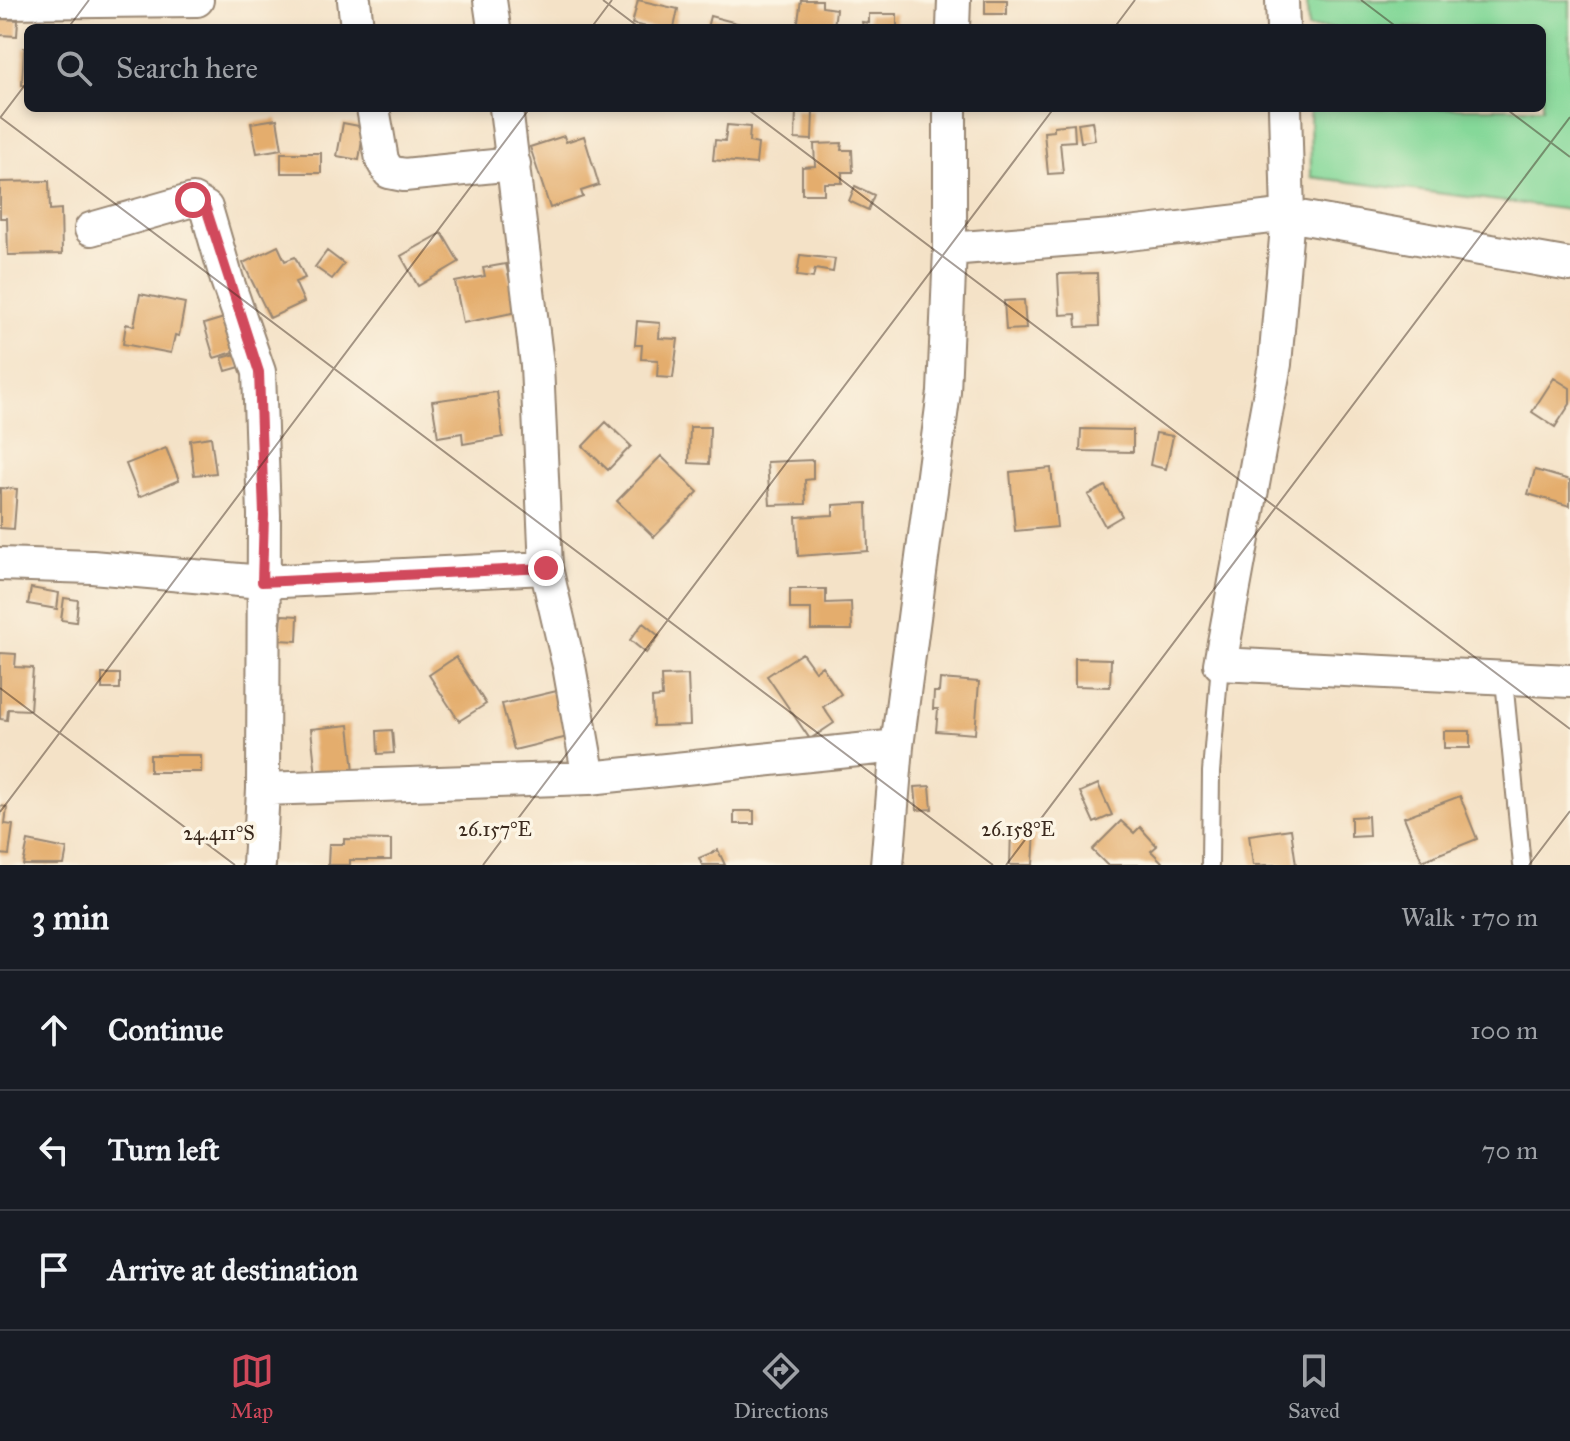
<!DOCTYPE html>
<meta charset="utf-8">
<style>
:root{--surface:#171b24;--page:#20242c;--text:#f1f3f6;--muted:#9ea1a6;--line:#363941;--accent:#d1495b}
body{margin:0;font-family:"IM FELL Great Primer",serif;background:var(--page);color:var(--text)}
.stop{position:absolute;width:24px;height:24px;margin:-18px;border:6px solid #d1495b;border-radius:50%;background:#fff}
.stop.end{background:#d1495b;border-color:#fff;box-shadow:0 2px 8px #0008}
.list{margin:0;padding:0;list-style:none}
h2{display:flex;justify-content:space-between;align-items:center;height:104px;margin:0;padding:0 32px;font-size:34px}
h2 small{font-size:26px;font-weight:400;color:var(--muted)}
.list li{display:grid;grid-template-columns:52px 1fr auto;gap:24px;align-items:center;box-sizing:border-box;height:120px;padding:0 32px;border-top:2px solid var(--line)}
.list b{display:block;font-size:30px;white-space:nowrap}
.list em{font-size:26px;font-style:normal;color:var(--muted)}
.icon{flex:none;width:44px;height:44px;fill:none;stroke:currentColor;stroke-width:2;stroke-linecap:round;stroke-linejoin:round}
.map{position:relative;flex:none;width:1570px;height:865px;overflow:hidden}
.search{position:absolute;background:var(--surface);box-shadow:0 4px 12px #0003;left:24px;right:24px;top:24px;height:88px;display:flex;align-items:center;gap:20px;box-sizing:border-box;padding:0 28px;border-radius:12px;color:var(--muted);font-size:30px}
.sheet{height:464px;background:var(--surface)}
nav{display:flex;justify-content:space-around;align-items:center;box-sizing:border-box;height:112px;border-top:2px solid var(--line);background:var(--surface);font-size:22px;color:var(--muted)}
nav a{display:grid;justify-items:center;gap:4px}
nav .on{color:var(--accent)}
.map>svg:first-child{display:block}
</style>
<div class="map">
<svg width="1570" height="865" viewBox="0 0 1570 865">
<rect width="100%" height="100%" fill="#fcf5e5"/>
<filter id="ink" filterUnits="userSpaceOnUse"><feTurbulence type="fractalNoise" baseFrequency=".0125" numOctaves="2"/><feDisplacementMap in="SourceGraphic" scale="16" xChannelSelector="R" yChannelSelector="G"/><feConvolveMatrix kernelMatrix="1 2 1 2 8 2 1 2 1" color-interpolation-filters="sRGB"/></filter>
<filter id="wash" filterUnits="userSpaceOnUse"><feTurbulence type="fractalNoise" baseFrequency=".006" numOctaves="4" result="noise"/><feDisplacementMap in="SourceGraphic" scale="32" xChannelSelector="R" yChannelSelector="G"/><feGaussianBlur stdDeviation="1.8" result="paint"/><feColorMatrix in="noise" values="0 0 0 0 0 0 0 0 0 0 0 0 0 0 0 0 0 1.4 0 .05"/><feComposite in="paint" operator="in"/></filter>
<g filter="url(#wash)">
<rect width="100%" height="100%" fill="#f4e2c7"/>
<!-- green -->
<path fill="#85d899" stroke="#60815c" stroke-width="2" d="M1307,0H1570V210L1311,177L1310,108H1542V28H1308Z"/>
<g id="blocks">
<!-- building -->
<path fill="#e4ad6d" d="M638,0L678,9L674,28H652L632,24Z
M801,0H822V7L836,9L834,28H797Z
M985,0H1007V14H985Z
M869,14H897V28H863L862,22L869,23Z
M710,16L752,27V28H707Z
M0,19L18,20L17,36L0,35Z
M24,48H28V86L22,85Z
M796,110L813,111L812,140L795,139Z
M277,119L282,149L257,153L251,123Z
M1092,121L1095,140L1081,142L1078,123Z
M343,123L364,127L359,160L337,156Z
M1074,124L1075,141L1060,142L1063,173L1048,174L1044,132L1054,131V126Z
M727,125L750,127L749,142L758,144L756,164L713,160L715,140L725,141Z
M564,136L566,142L584,136L599,185L581,191L583,197L550,208L530,147Z
M842,143L841,150H852L853,172H842V183H824V194H802V167L815,166L814,144Z
M281,153H321V173H281Z
M49,181L50,210L61,209L62,254L8,255L7,218H0V182Z
M855,186L874,195L868,210L849,201Z
M442,233L459,262L418,286L401,256Z
M278,246L285,261L295,257L305,278L295,282L304,302L270,318L243,263Z
M327,251L344,264L332,279L315,267Z
M800,255L835,259L833,272L815,269L813,278L797,276Z
M506,264L517,312L463,323L455,282L485,276L483,268Z
M1097,273L1099,326L1077,327L1076,314L1060,315L1058,274Z
M140,294L185,303L179,336L175,335L171,353L123,344L126,324L134,326Z
M1024,300L1026,329L1006,330L1004,301Z
M224,318L234,352L214,358L204,324Z
M637,321L660,323L659,338L678,339L673,378L657,377L658,360L641,359L642,345H635Z
M236,354L240,367L226,371L222,358Z
M1554,378L1570,388V404L1555,427L1532,412Z
M497,392L503,437L463,444L462,433L438,437L432,401Z
M606,422L631,446L608,470L583,446Z
M690,427H710L709,464L689,463Z
M1081,429L1133,430V452L1080,451Z
M1156,433L1173,436L1166,469L1150,465Z
M211,437L216,473L194,475L190,440Z
M166,448L179,480L139,497L126,464Z
M661,456L698,492L654,537L617,501Z
M813,460V479L805,480L806,504L770,505L767,462Z
M1051,468L1057,527L1015,531L1010,472Z
M1535,470L1570,480V506L1528,494Z
M1105,486L1122,516L1105,526L1088,495Z
M0,488L17,489L14,529L0,528Z
M867,503L868,551L798,556L796,517L833,515V505Z
M31,588L59,593L57,609L28,604Z
M790,589H826V603L851,602L852,630H811V609H790Z
M64,598L78,600L76,622L61,620Z
M282,615L298,616L297,641L280,640Z
M643,623L659,636L646,653L630,640Z
M0,653L16,654L15,667L33,668L30,710L8,709L7,720L0,719Z
M802,653L815,671L822,666L841,694L823,707L834,723L810,739L767,676Z
M456,657L486,704L459,721L429,675Z
M1075,658L1111,659L1110,687L1075,686Z
M102,674H120V689H102Z
M688,675L690,725L653,726L652,698L662,697L661,676Z
M940,679L979,682L975,734L936,731L938,709H933L934,692H939Z
M561,690L572,736L514,750L502,704Z
M349,725L354,771L316,776L311,729Z
M392,730L394,753L378,754L377,731Z
M1444,731H1470V748H1444Z
M150,755H201V772H150Z
M1098,784L1112,815L1094,823L1080,792Z
M930,786L932,809L917,810L915,787Z
M1460,796L1477,839L1422,861L1404,817Z
M0,806L7,807L5,824L13,825L9,855L0,854Z
M734,811H754V824H734Z
M1368,816L1369,836L1351,837V817Z
M1121,821L1134,833L1140,827L1157,846L1151,851L1162,862L1159,865H1107L1092,850Z
M1011,829L1035,830L1033,865H1010Z
M1291,829L1296,865H1253L1249,835Z
M344,839L391,840V860H350V865H328L329,844H344Z
M28,841L67,849L64,865H23Z
M718,850L725,865H702L699,858Z"/>
</g>
</g>
<g filter="url(#ink)">
<use href="#blocks" fill-opacity="0" stroke="#988672" stroke-width="2"/>
<g fill="none" stroke-linecap="round" stroke-linejoin="round">
<!-- service casing -->
<g stroke="#988672" stroke-width="20">
<path id="service" d="M1504,680L1522,865
M1210,865L1211,772L1220,664"/>
</g>
<!-- minor casing -->
<g stroke="#988672" stroke-width="36">
<path id="minor" d="M354,0L357,28
M490,0L494,28
M1282,0L1283,28
M0,2L197,0
M953,28L954,0
M373,108L382,160L389,172L404,175L514,164
M506,108L537,365L546,568L569,666L589,778
M1285,108L1288,215L1275,364L1220,664L1570,681
M91,229L193,200L206,208L227,280L259,372L264,515L263,789L259,865
M950,249L1112,236L1288,215L1570,265
M0,564L92,567L262,582L546,568
M263,789L589,778L897,746
M887,865L897,746L944,392L950,249V108"/>
</g>
<!-- service -->
<use href="#service" stroke="#fff" stroke-width="16"/>
<!-- minor -->
<use href="#minor" stroke="#fff" stroke-width="32"/>
</g>
</g>
<g fill="none" stroke-linecap="round" stroke-linejoin="round" filter="url(#ink)">
<!-- route -->
<path stroke="#d1495b" stroke-width="10" d="M193,200L206,208L259,372L264,515L262,582L546,568"/>
</g>
<!-- ticks -->
<path fill="none" stroke="#3b2a1e" stroke-width="2" stroke-opacity="0.45" d="M603,0L640,28M1361,0L1398,28M68,28L89,0M591,28L612,0M1114,28L1135,0M746,108L1570,729M1505,108L1570,157M0,117L993,865M0,118L28,81M0,688L235,865M0,812L530,108M483,865L1054,108M1006,865L1570,117M1529,865L1570,811"/>
<g font-size="20" text-anchor="middle" fill="#3b2a1e" stroke="#fcf5e5" stroke-width="7" stroke-linejoin="round" paint-order="stroke">
<text x="495" y="836">26.157°E</text>
<text x="1018" y="836">26.158°E</text>
<text x="219" y="840">24.411°S</text>
</g>
</svg>
<div class="stop" style="left:193px;top:200px"></div>
<div class="stop end" style="left:546px;top:568px"></div>
<div class="search"><svg class="icon" aria-label="search" viewBox="0 0 24 24"><circle cx="10" cy="10" r="6"/><path d="M15 15l6 6"/></svg>Search here</div>
</div>
<section class="sheet">
<h2>3 min<small>Walk · 170 m</small></h2>
<ul class="list">
<li><svg class="icon" aria-label="ahead" viewBox="0 0 24 24"><path d="M12 20V5M6 11l6-6 6 6"/></svg><div><b>Continue</b></div><em>100 m</em></li>
<li><svg class="icon" aria-label="left" viewBox="0 0 24 24"><path d="M17 20v-9H6M10 6l-5 5 5 5"/></svg><div><b>Turn left</b></div><em>70 m</em></li>
<li><svg class="icon" aria-label="arrive" viewBox="0 0 24 24"><path d="M6 21V4h12l-3 4 3 4H6"/></svg><div><b>Arrive at destination</b></div></li>
</ul>
</section>
<nav>
<a class="on"><svg class="icon" aria-label="map" viewBox="0 0 24 24"><path d="M3 6l6-2 6 2 6-2v14l-6 2-6-2-6 2zM9 4v14M15 6v14"/></svg>Map</a>
<a><svg class="icon" aria-label="directions" viewBox="0 0 24 24"><path d="M12 3l9 9-9 9-9-9zM9 14v-3h6M13 9l2 2-2 2"/></svg>Directions</a>
<a><svg class="icon" aria-label="saved" viewBox="0 0 24 24"><path d="M7 4h10v16l-5-4-5 4z"/></svg>Saved</a>
</nav>
